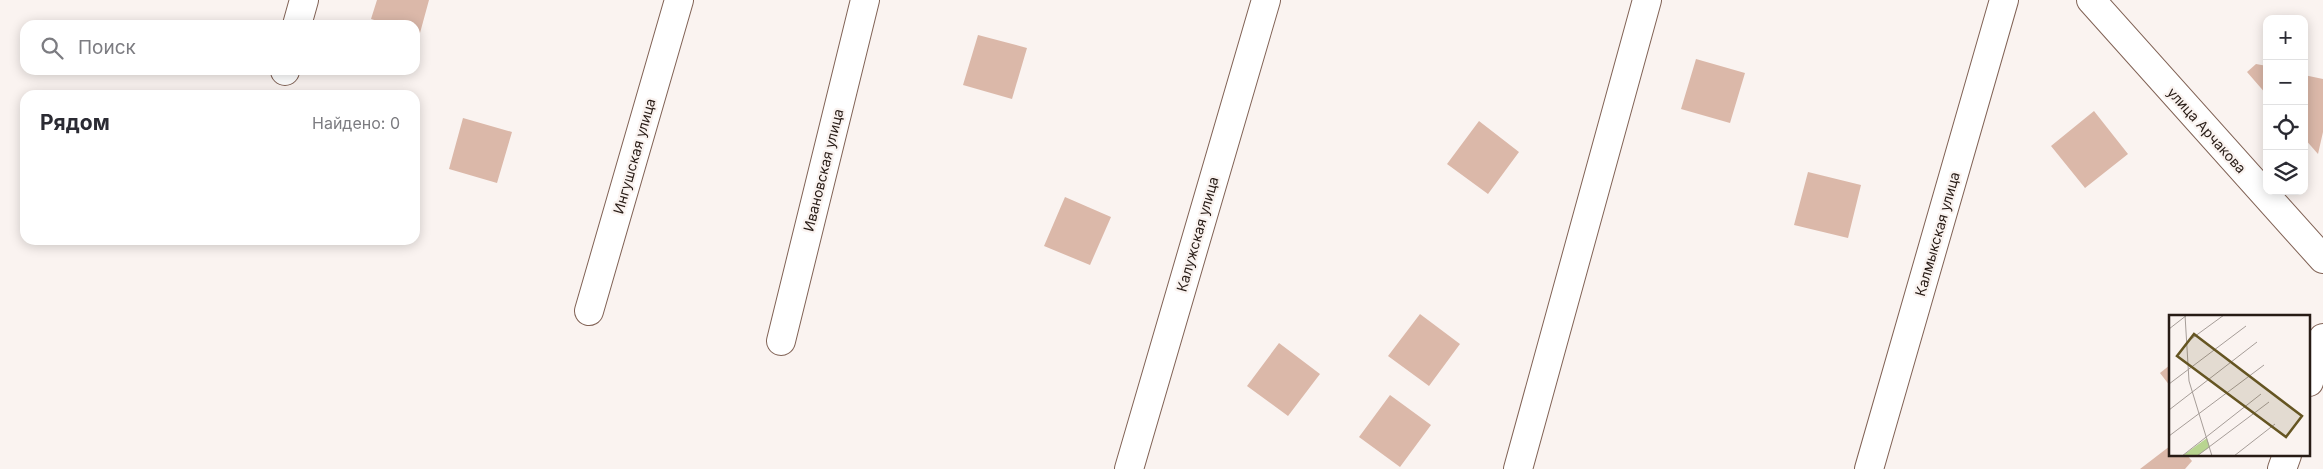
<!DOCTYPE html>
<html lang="ru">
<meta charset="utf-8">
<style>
:root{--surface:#fff;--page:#f7f7f7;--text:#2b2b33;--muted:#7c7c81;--line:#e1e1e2}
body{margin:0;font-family:Inter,sans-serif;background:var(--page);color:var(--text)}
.controls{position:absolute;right:15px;top:15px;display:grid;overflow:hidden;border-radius:10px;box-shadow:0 2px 12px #0003}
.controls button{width:45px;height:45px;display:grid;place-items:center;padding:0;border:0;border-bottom:1px solid var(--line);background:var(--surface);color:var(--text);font:25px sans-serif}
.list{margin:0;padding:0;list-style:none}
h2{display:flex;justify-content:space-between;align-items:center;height:65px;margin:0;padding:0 20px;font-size:21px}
h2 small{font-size:16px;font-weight:400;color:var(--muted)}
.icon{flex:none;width:28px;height:28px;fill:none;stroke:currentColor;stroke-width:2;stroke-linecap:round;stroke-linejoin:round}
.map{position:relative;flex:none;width:2323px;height:469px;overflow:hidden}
.search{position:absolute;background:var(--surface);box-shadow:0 2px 12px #0003;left:20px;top:20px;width:400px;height:55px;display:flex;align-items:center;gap:12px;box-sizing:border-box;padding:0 18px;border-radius:15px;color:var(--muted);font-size:19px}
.panel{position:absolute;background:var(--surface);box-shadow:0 2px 12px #0003;left:20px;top:90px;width:400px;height:155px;border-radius:15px}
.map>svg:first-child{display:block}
</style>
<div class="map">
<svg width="2323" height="469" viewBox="0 0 2323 469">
<rect width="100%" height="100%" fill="#faf3f0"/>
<!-- building -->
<path fill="#dbb8a9" d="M377,0H429L420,33L415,32V25H391L371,19Z
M978,35L1027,48L1012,99L963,85Z
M1696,59L1745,73L1730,123L1681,109Z
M2256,64L2267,66V95L2247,72Z
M2304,75L2323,79V132L2318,154L2304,138Z
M2094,111L2128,154L2085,188L2051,146Z
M463,118L512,132L497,183L449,169Z
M1479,121L1519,152L1488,194L1447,164Z
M1808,172L1861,185L1848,238L1794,225Z
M1065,197L1111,217L1090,265L1044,246Z
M1420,314L1460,344L1429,386L1388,356Z
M1279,343L1320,374L1288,416L1247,386Z
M2170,365V386L2160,373Z
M1390,395L1431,425L1400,467L1359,437Z
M2170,446V455H2187L2192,461L2185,469H2140Z"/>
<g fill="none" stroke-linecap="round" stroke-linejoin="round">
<!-- minor casing -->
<g stroke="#816255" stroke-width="30">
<path id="minor" d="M2091,0L2323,259
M297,25L304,0
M285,71V70
M589,311L679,0
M781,341L865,0
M2309,382L2323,338
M1129,469L1266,0
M1518,469L1647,0
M1869,469L2004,0
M2282,469L2287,455"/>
</g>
<!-- minor -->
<use href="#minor" stroke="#fff" stroke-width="28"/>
</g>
<g text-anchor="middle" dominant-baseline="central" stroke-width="4.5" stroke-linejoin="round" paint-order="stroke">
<!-- street labels -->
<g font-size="14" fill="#271b15" stroke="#faf3f0">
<text transform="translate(2207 130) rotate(48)">улица Арчакова</text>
<text transform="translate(634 156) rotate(-74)">Ингушская улица</text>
<text transform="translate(823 170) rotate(-76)">Ивановская улица</text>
<text transform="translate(1197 234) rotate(-74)">Калужская улица</text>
<text transform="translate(1937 234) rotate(-74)">Калмыкская улица</text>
</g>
</g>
<!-- overview -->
<g transform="translate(2169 315)">
<rect width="141" height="141" fill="#faf3f0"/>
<path d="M38,123L41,132L28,141H13Z" fill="#b8d590"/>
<path fill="none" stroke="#a69d98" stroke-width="1" d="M16,0L20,66L43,141M0,14L18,0M18,27L55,0M0,69L77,11M0,95L88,27M0,121L95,50M13,141L92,79M28,141L100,87M65,141L106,109"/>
<path fill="#655522" fill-opacity="0.15" stroke="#655522" stroke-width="2.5" d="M25,19L133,101L117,122L8,41Z"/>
<rect width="141" height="141" fill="none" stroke="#271b15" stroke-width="2.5"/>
</g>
</svg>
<div class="controls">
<button>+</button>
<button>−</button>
<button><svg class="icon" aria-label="locate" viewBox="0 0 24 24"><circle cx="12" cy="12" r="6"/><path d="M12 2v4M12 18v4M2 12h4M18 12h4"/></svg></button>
<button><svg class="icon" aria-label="layers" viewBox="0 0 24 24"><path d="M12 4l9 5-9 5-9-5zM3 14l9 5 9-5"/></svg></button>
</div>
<div class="search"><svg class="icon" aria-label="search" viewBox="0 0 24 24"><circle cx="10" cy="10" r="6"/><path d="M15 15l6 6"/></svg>Поиск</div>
<section class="panel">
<h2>Рядом<small>Найдено: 0</small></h2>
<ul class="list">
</ul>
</section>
</div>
